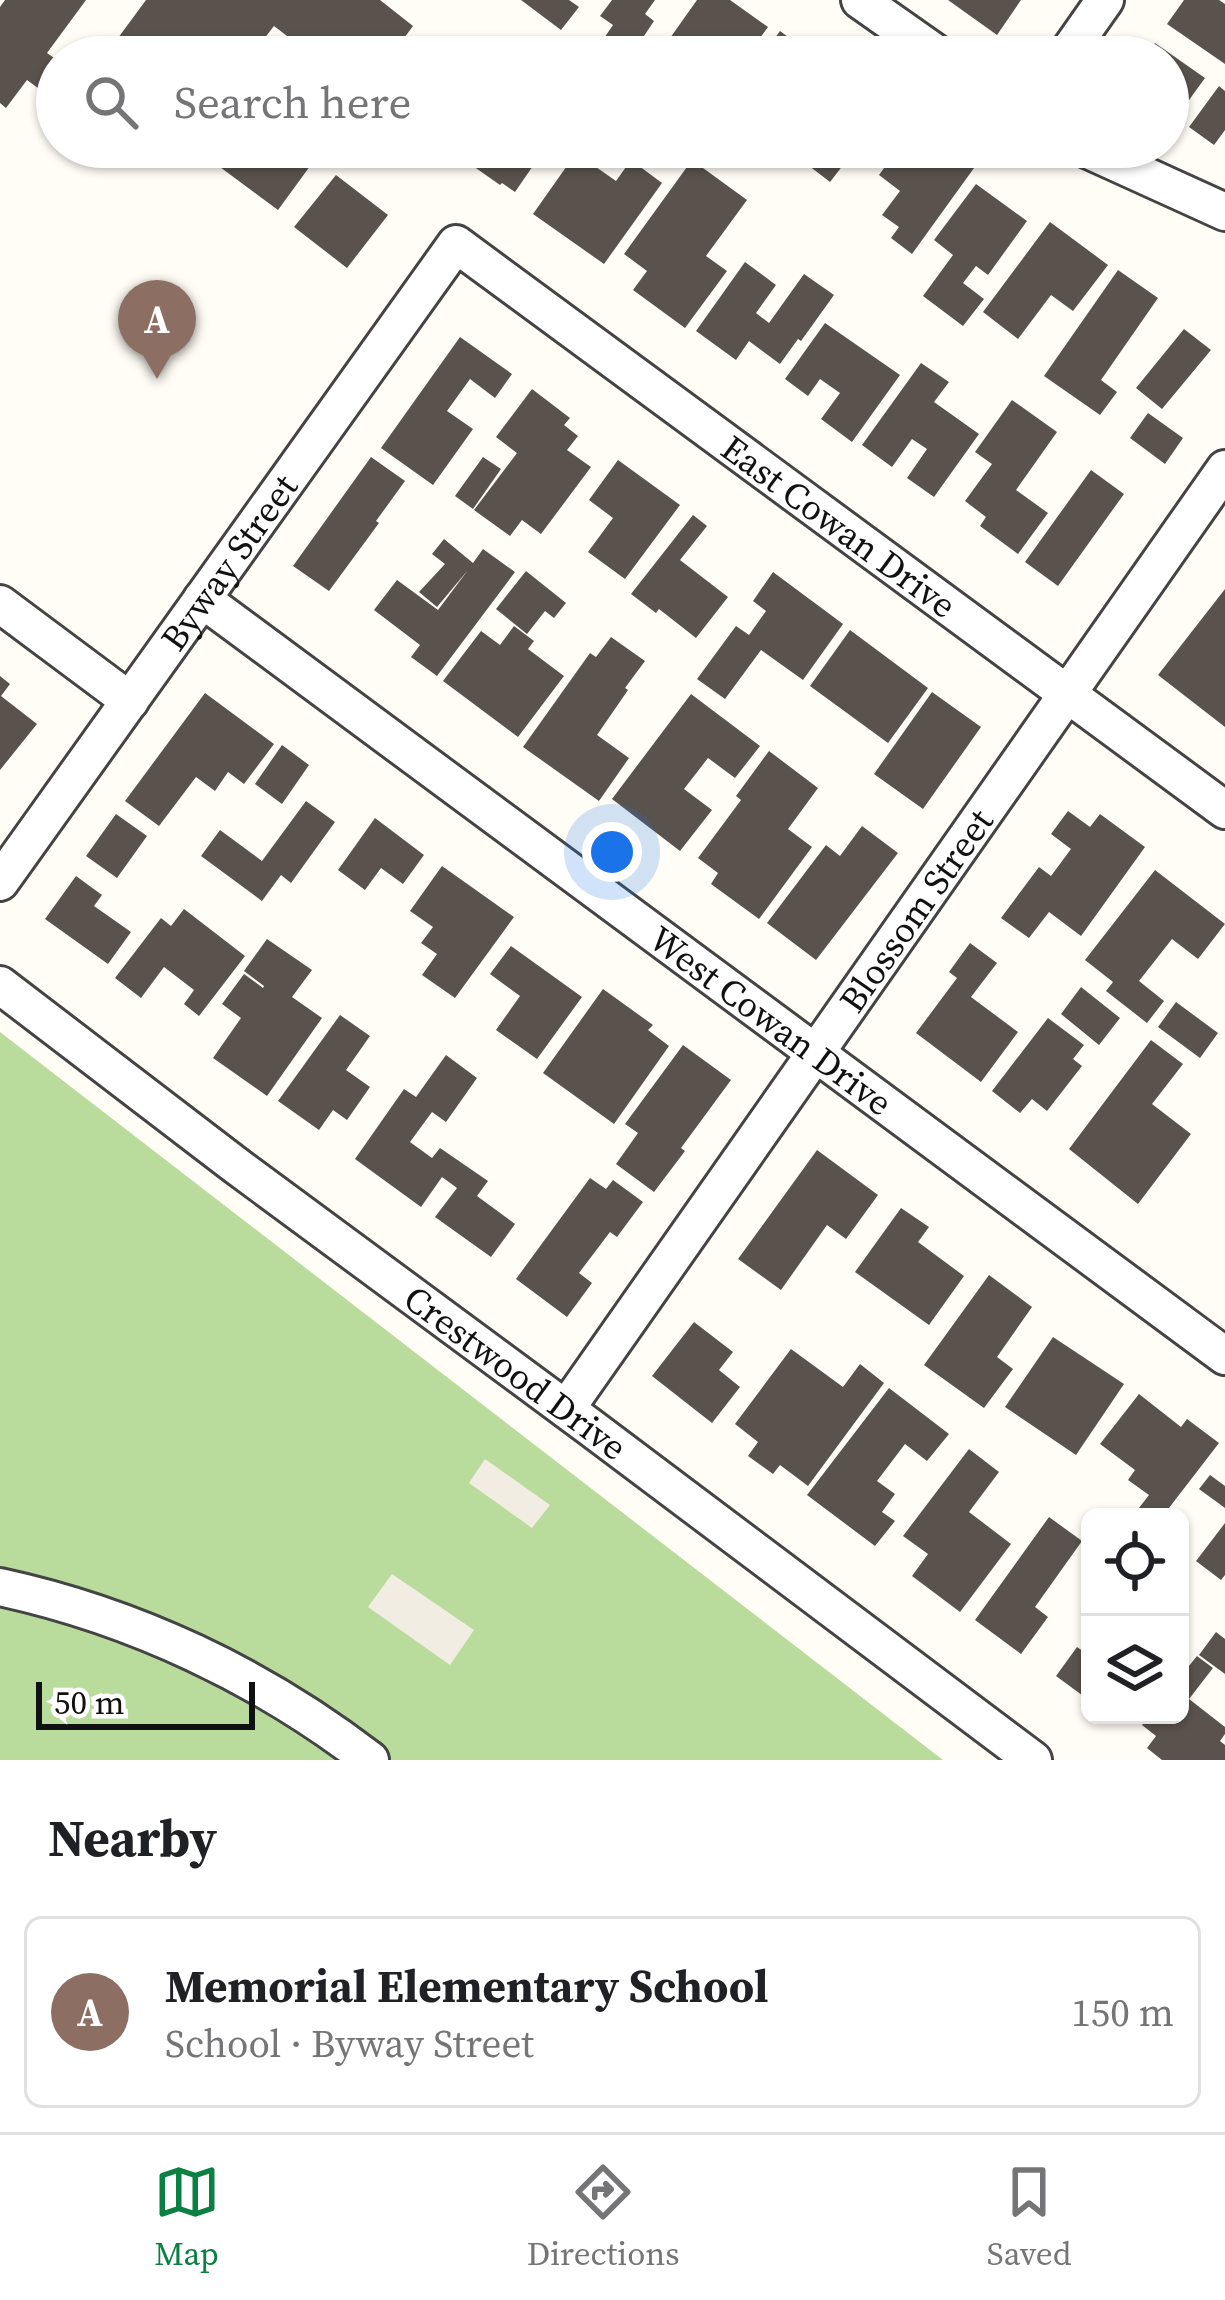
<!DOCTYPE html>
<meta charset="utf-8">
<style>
:root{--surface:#fff;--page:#f2f2f2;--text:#202124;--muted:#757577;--line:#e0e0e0;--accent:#0b8043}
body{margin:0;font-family:"Source Serif 4",serif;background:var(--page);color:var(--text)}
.controls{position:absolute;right:36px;bottom:36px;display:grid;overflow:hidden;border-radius:18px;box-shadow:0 3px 9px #0004}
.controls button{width:108px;height:108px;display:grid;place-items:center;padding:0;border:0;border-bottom:3px solid var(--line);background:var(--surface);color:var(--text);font:60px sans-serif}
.scale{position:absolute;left:36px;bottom:30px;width:219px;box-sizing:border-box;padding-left:12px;border:6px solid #111;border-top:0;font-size:33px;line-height:42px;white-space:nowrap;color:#111;-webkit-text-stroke:9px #fff;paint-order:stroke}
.you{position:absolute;left:612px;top:852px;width:42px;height:42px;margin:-30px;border:9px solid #fff;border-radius:50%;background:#1a73e8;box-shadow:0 0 0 18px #1a73e833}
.badge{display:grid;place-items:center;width:78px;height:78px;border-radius:50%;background:var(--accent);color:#fff;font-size:39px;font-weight:700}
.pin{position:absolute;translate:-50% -99px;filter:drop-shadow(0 3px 6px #0008)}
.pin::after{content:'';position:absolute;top:63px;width:42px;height:36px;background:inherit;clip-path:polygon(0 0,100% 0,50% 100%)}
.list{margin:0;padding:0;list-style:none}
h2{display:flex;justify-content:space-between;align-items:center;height:156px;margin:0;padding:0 48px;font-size:51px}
h2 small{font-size:39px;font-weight:400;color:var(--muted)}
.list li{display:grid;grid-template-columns:78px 1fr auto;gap:36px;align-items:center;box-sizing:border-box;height:192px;margin:0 24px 24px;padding:0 24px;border:3px solid var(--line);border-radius:18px}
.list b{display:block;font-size:45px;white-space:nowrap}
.list p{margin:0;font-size:39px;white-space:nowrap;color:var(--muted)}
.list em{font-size:39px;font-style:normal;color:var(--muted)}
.icon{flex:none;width:66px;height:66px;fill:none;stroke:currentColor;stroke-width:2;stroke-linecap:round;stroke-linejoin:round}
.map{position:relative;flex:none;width:1225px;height:1760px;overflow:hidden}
.search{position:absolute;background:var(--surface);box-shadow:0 3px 9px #0004;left:36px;right:36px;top:36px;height:132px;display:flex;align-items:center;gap:30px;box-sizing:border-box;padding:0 42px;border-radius:66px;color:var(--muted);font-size:45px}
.sheet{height:372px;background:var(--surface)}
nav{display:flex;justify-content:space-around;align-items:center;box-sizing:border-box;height:168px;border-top:3px solid var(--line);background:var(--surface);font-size:33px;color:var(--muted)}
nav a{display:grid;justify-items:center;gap:6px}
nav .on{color:var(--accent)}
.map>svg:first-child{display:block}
</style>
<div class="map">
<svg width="1225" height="1760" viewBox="0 0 1225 1760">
<rect width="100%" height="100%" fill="#fffdf5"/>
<!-- forest -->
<path fill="#b9dc9c" d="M0,1032L943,1760H0Z"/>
<!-- plaza -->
<path fill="#f1ede2" d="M485,1459L550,1505L532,1528L469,1483Z
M392,1574L474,1630L450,1665L368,1607Z"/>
<!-- building -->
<path fill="#5a524d" d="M5,0H86L47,53L57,60V71L42,91L27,80L6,108L0,103V7Z
M146,0H380L413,26L390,57H304L308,52L274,26L250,57H104Z
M521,0H569L579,7L561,30Z
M612,0H655L645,14L654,21L642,39L651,45L643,57H612L598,47L613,25L600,16Z
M697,0H730L768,27L746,57H661L658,55Z
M948,0H1021L997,35Z
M1184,0H1219L1225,4V64L1167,24Z
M780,31L815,57H761Z
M1155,43L1205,78L1176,118L1168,112V57H1145Z
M1219,86L1225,91V130L1214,145L1189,127Z
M193,147H324L278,210Z
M487,147H546L515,192L502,183L500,185L473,166Z
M795,147H857L830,182L791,152Z
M899,147H939L945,151L947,148L974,168L912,254L891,238L899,227L882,215L900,191L879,175Z
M576,153L616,181L631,160L662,183L604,264L533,214Z
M692,160L747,200L706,256L727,271L685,328L633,290L647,271L624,254Z
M336,175L388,215L347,268L294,227Z
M976,184L1027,221L988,275L976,266L963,283L984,299L963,326L923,296L953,255L934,240Z
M1050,222L1108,265L1073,311L1051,295L1018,339L983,312Z
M745,262L776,285L756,313L769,323L804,274L834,295L801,341L798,339L780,364L749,341L736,360L696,331Z
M1118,270L1158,298L1101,380L1117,392L1100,415L1044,376Z
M825,323L900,375L852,442L821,419L840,393L820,379L808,396L785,379Z
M1184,329L1211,350L1162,409L1136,388Z
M460,337L512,374L495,398L470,379L447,411L473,429L433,485L381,448Z
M921,363L949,382L934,402L979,434L934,497L907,478L927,449L912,439L892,467L862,445Z
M532,389L570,418L564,425L578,436L567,450L591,467L541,534L522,520L510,536L474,510L517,453L496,437Z
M1012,400L1057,432L1016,490L1048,513L1018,554L980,526L986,517L965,501L992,464L975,452Z
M1148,413L1183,438L1165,464L1130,438Z
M371,457L405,481L376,521L379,523L329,591L293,566Z
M483,457L501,469L473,509L455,496Z
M618,460L680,505L625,579L588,552L613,518L589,500Z
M1091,470L1124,494L1058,586L1025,562Z
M693,515L707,526L680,560L728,597L696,638L659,609L656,613L631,594Z
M444,539L473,563L483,549L515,572L437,676L411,657L420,645L374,610L397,580L438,610L468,570L437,607L419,592L445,564L432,554Z
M526,571L566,603L554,618L545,611L527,634L496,609Z
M773,572L843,624L803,680L761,650L725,699L697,679L736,626L749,635L766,611L753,601Z
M1225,589V727L1158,675Z
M514,626L534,641L528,649L564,676L518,737L443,681L481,631L500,645Z
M850,630L928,688L888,743L810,686Z
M611,637L645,661L625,688L628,690L597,735L629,758L599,801L523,747L590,653L596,657Z
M0,676L10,684L1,696L37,724L0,770Z
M932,692L981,727L923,809L874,774Z
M205,693L274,744L244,784L228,772L215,791L196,777L159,826L125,801Z
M691,694L760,746L735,778L708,758L684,789L712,810L680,851L612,799Z
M282,745L309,765L282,804L255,784Z
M769,751L818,788L788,829L812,847L759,919L711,884L718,873L698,858L741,800L736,796Z
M306,801L335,822L291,883L281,875L262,901L201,856L220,830L262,861Z
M1068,811L1090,827L1100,814L1145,847L1081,936L1049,912L1029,938L1001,918L1039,867L1051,876L1071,849L1051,834Z
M116,814L147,836L117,878L86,856Z
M375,818L424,855L403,884L381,868L365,890L338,870Z
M862,826L898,853L816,960L767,923L826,845L840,856Z
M442,866L514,917L455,998L422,975L437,954L421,943L433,927L410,911Z
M1155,870L1225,924L1198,959L1172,939L1139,981L1164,1001L1147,1023L1106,991L1113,982L1085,960Z
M76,876L102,895L94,906L131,932L108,964L45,919Z
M184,909L245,956L199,1016L184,1004L194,990L164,967L141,998L115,978L161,918L171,926Z
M267,939L312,970L292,997L322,1018L267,1096L213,1058L241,1018L222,1004L244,974L263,988L264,986L244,971Z
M970,943L997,963L971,997L1018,1032L981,1082L916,1033L957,978L949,972Z
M511,946L582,997L537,1059L496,1030L520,996L490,974Z
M1081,987L1120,1018L1099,1045L1061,1014Z
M603,989L653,1025L648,1030L669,1046L614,1124L543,1073Z
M1176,1002L1218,1033L1200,1058L1158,1027Z
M340,1015L370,1036L346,1070L370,1087L347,1120L333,1110L319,1130L278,1101Z
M1048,1018L1084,1045L1073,1059L1082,1066L1047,1111L1032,1099L1020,1113L992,1091Z
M1151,1040L1183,1064L1152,1104L1191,1134L1138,1204L1069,1149Z
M683,1045L731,1080L681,1148L685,1151L654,1192L616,1164L638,1133L625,1124Z
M446,1055L477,1078L446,1122L432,1112L410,1142L432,1158L440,1148L488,1181L477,1196L515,1224L491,1257L435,1217L457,1188L442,1177L421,1207L355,1159L404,1089L416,1097Z
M817,1150L878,1195L846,1239L827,1225L781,1290L738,1259Z
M590,1178L606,1189L613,1180L643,1202L617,1237L610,1232L579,1273L592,1283L567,1317L516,1279Z
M901,1208L929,1227L918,1242L964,1276L929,1325L855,1272Z
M989,1275L1032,1307L997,1357L1013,1369L984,1408L924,1365Z
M694,1322L733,1352L719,1370L740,1387L712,1423L652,1376Z
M1053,1337L1124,1384L1076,1455L1005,1407Z
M791,1349L843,1387L860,1364L884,1383L808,1486L780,1465L773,1474L748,1456L758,1442L735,1424Z
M889,1388L949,1434L927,1461L905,1444L877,1481L895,1494L882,1512L895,1521L875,1546L807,1495Z
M1139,1394L1181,1427L1187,1419L1219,1443L1162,1517H1132L1149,1495L1128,1480L1135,1470L1100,1444Z
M969,1449L999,1472L969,1512L1011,1544L960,1612L912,1576L928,1554L903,1536Z
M1210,1475L1225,1486V1508L1199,1489Z
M1049,1517L1082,1541L1035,1607L1048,1617L1021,1654L975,1620Z
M1225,1523V1575L1221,1580L1196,1561Z
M1216,1632L1225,1639V1674L1199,1655Z
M1077,1647L1090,1656V1701L1056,1676Z
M1197,1656L1213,1668L1189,1699L1225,1727V1734L1220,1741L1225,1745V1760H1162L1147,1748L1156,1736L1142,1725L1150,1715H1180V1677Z"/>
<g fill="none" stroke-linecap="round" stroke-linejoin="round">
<!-- minor casing -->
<g stroke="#444" stroke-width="42">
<g id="minor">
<path d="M860,0L941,57"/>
<path d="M1065,57L1105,0"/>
<path d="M1082,147L1225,212"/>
<path id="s1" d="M202,599L1225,1356"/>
<path d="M0,604L130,701"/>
<path id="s2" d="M0,882L456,244L1225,810"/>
<path id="s3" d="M0,985L234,1164L590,1427L1033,1760"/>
<path id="s4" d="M566,1409L1225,469"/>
<path d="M0,1587C134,1616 261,1676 370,1760"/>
</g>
</g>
<!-- minor -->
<use href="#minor" stroke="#fff" stroke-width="36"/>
</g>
<g text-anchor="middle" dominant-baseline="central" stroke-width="12" stroke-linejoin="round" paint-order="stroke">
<!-- street labels -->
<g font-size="36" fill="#111" stroke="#fff">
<text stroke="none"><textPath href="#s2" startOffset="1260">East Cowan Drive</textPath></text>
<text stroke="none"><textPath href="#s2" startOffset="393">Byway Street</textPath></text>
<text stroke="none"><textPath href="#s4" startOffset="609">Blossom Street</textPath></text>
<text stroke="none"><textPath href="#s1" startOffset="708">West Cowan Drive</textPath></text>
<text stroke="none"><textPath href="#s3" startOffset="645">Crestwood Drive</textPath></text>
</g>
</g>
</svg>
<div class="controls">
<button><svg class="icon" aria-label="locate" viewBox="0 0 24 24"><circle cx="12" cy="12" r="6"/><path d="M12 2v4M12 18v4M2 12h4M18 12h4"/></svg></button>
<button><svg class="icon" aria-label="layers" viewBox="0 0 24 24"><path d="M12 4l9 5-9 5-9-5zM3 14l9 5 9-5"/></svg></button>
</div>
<div class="scale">50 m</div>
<div class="you"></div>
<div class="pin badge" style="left:157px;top:379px;background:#8d6e63">A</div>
<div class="search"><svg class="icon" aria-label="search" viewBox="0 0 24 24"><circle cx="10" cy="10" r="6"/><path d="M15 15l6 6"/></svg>Search here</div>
</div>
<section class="sheet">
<h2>Nearby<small></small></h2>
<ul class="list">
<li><span class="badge" style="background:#8d6e63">A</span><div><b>Memorial Elementary School</b><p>School · Byway Street</p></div><em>150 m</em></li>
</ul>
</section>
<nav>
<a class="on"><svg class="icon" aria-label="map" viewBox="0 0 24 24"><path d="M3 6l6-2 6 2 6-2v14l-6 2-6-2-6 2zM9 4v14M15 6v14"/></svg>Map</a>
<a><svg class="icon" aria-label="directions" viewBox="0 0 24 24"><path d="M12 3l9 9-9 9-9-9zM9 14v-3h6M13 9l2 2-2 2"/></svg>Directions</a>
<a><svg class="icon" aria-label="saved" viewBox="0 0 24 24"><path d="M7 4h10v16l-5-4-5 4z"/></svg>Saved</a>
</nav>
